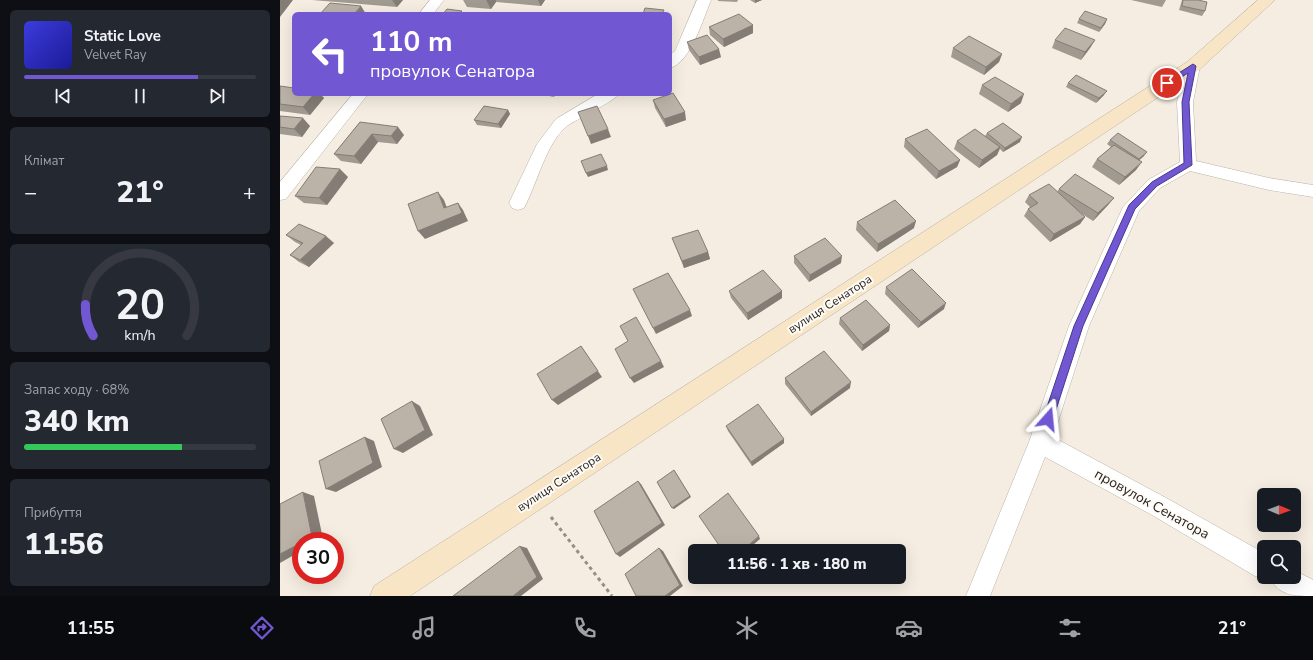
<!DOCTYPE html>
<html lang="uk">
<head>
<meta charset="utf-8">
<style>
  :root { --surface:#171b24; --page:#242831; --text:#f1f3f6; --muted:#9ea1a6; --line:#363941; --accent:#7157d1 }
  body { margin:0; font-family:"Nunito Sans",sans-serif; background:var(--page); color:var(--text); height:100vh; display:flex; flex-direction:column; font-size:15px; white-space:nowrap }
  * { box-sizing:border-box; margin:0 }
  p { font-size:13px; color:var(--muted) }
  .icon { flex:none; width:22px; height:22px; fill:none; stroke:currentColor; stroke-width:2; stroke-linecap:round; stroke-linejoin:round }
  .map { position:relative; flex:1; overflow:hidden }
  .panel { display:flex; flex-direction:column; gap:10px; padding:10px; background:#0d0f14; width:280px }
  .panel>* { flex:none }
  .top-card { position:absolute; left:12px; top:12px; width:380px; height:84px; border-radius:6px; box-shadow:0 4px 16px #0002; background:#7157d1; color:#fff; overflow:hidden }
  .needle { width:26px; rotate:91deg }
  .tools { position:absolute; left:977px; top:488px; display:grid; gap:8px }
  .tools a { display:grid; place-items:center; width:44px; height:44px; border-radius:6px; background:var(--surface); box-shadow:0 4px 16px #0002; font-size:20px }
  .speed { position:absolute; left:12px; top:532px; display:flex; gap:8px; font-size:20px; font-weight:700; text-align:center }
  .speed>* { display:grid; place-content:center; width:52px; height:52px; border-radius:50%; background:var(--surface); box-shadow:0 4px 16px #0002; line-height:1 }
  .speed .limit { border:6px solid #d22; background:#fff; color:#111 }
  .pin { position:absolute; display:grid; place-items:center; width:34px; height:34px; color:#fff; margin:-17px; border:2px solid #fff; border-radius:50%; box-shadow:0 1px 4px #0007 }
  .me { position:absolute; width:44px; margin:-22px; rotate:18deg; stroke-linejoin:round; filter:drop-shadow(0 0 3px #0008) }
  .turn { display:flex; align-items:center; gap:14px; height:84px; padding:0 12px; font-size:18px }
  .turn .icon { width:52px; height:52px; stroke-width:2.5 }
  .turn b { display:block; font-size:28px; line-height:34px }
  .big { font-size:30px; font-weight:800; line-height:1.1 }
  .panel .widget { flex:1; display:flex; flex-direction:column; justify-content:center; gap:6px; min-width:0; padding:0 14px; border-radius:6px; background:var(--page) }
  .panel .dial { align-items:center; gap:0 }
  .dial svg { height:104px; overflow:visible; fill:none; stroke:var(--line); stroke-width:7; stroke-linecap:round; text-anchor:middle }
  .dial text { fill:var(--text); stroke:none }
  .song { display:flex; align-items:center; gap:12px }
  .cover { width:48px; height:48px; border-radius:6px; background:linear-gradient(135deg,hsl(240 70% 55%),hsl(240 70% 35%)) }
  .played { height:4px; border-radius:2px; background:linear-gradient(90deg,var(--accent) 75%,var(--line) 75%) }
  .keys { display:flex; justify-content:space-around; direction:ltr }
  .heat { display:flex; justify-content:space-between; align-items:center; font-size:22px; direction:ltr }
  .charge { height:6px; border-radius:3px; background:linear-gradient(90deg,#34c759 68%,var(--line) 0) }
  .trip { position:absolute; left:408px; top:544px; width:218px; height:40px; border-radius:6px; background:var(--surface); box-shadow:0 4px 16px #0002; font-weight:800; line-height:40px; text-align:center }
  .dock { display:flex; height:64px; justify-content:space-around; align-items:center; background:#090b0e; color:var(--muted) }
  .dock .icon { width:28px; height:28px }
  .dock .current { color:var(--accent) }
  .dock b { font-size:18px; color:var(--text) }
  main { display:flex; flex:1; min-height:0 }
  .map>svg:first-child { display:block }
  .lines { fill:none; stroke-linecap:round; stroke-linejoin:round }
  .street-casing { stroke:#bab3a7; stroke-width:1 }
  .secondary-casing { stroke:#bab3a7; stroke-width:1 }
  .path { stroke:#948f87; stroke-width:3; stroke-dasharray:3.5 3.5; stroke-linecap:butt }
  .street { fill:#fff; fill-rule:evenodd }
  .secondary { fill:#f7e5c5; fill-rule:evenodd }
  .wall { fill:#a19a90 }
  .shaded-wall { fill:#837d76 }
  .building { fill:#bbb3a8; stroke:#837d76 }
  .route { fill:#7157d1; stroke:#493988 }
  .labels { text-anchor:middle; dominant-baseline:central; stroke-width:4; stroke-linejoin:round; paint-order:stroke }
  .street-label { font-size:12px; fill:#26231f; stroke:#fefbf6 }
  .near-street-label { font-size:14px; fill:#26231f; stroke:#fefbf6 }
</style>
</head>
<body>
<main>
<section class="panel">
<div class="widget">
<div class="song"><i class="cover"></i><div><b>Static Love</b><p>Velvet Ray</p></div></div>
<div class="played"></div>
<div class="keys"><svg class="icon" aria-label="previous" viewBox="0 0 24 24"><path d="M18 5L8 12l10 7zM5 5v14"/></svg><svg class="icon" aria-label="pause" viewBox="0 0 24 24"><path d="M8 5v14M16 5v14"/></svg><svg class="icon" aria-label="next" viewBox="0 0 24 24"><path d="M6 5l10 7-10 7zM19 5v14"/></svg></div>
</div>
<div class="widget"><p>Клімат</p>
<div class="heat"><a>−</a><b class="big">21°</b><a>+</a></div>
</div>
<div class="widget dial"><svg viewBox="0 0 100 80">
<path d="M14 69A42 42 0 1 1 86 69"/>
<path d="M14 69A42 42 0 0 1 8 45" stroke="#7157d1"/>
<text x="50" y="56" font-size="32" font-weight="700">20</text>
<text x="50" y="72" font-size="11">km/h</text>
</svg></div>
<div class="widget"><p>Запас ходу · 68%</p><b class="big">340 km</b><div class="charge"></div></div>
<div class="widget"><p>Прибуття</p><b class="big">11:56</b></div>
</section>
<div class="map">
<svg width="1033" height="596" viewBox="0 0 1033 596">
  <rect width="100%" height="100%" fill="#f5ede1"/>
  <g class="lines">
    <defs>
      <path id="street" d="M150,0H164L153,14H139Z
        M417,0H431C423,19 411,62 390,68V55L395,51Z
        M913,61L918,63L920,66L913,102L916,161L989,178L1033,185V197L989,190L910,171L880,188L859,211L809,326L773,437L888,499L984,553V577H989L984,579L975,576L872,515L765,457L710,596H686L749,442L789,326L843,207L868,180L900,162L897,102L906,66L908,63Z
        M73,94H88L6,199L0,200V182Z
        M318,94H339C336,100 297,119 287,126C266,143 257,184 244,208L238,210L232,208L229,203L257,144L276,119Z
        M1014,570L1033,580V596C1015,596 998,596 990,577H1014Z"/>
      <path id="secondary" d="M978,0H995L919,70L130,596H90L94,586L907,62Z"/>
    </defs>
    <use href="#street" class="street-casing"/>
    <use href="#secondary" class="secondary-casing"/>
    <path class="path" d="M271,517L332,596"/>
    <use href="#street" class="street"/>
    <use href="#secondary" class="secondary"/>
  </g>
  <path class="wall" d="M32,0H123L117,7Z
    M183,0H265L261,6L216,2L211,9L187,7Z
    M438,0H458L457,2L438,1Z
    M470,0H482L475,3Z
    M851,0H886L882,7Z
    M902,0H918L925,11L922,16L899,10Z
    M799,19H827L825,24L819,32L797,23Z
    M473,25V33L444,47L430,35L429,27Z
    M775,40H815L810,48L801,60L772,48Z
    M407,42L441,57L420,65L409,50Z
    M673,48L722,54L719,62L704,75L671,57Z
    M788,83L824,95L816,103L786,87Z
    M702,85L741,103L728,112L699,94Z
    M0,86L14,94H40L44,98L30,115L0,111Z
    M259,94H276L274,97Z
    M373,100L406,120L386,127L375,108Z
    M228,110L230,114L221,128L197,125L194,120Z
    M0,116L30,126L22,137L0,134Z
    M80,122L124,135L117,144L98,142L81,164L61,161L54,154Z
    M707,133L740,142L723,152L720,149L717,155L699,168L674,149L677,141L705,136Z
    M625,139L680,160L677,167L656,179L624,147Z
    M830,140L864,156L859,160L856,170L839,185L812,167L817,159L831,147L827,144Z
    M68,177L47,205L24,203L15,196Z
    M779,189L834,198L828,205L813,221L799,212L805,217L800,224L770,242L744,216L748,209L750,207L745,202L749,195L777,192Z
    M577,222L634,228L597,252L576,230Z
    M6,235L54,243L29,267L19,262L10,255L21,245L15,242Z
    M392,238L428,252L430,259L404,268L395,245Z
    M514,256L561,263L529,282L514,263Z
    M606,287L664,309L638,328L605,294Z
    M449,291H502V298L468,320L451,298Z
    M560,318L610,325L609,331L582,351L559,324Z
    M505,378L570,388L531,416L505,384Z
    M446,426L504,439V443L472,466L448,431Z"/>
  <path class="shaded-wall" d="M0,0H13L0,17Z
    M112,0H123L117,7Z
    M206,0H216V2L211,9Z
    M258,0H265L261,6Z
    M475,0H482L475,3Z
    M81,6L86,14H74Z
    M827,19L825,24L819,32L821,28Z
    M473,25V33L444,47L443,39Z
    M815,40L810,48L801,60L805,52Z
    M439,49L441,57L420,65L419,57Z
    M722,54L719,62L704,75L706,67Z
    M827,91L824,95L816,103L819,98Z
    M34,94H40L44,98L30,115L23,107Z
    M744,94L741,103L728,112L731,104Z
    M228,110L230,114L221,128L218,124Z
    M405,112L406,120L386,127L384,119Z
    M23,118L30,126L22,137L14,129Z
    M118,127L124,135L117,144L111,136Z
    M328,129L331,137L311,144L308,136Z
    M92,134L98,142L81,164L74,156Z
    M742,137L740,142L723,152L725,148Z
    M720,147L717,155L699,168L702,160Z
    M867,152L864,156L856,163L859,159Z
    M680,160L677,167L656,179L659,171Z
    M862,162L856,170L839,185L845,177Z
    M327,166L328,170L308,177L306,173Z
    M60,169L68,177L47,205L39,198Z
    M158,192L164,200L170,216L164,208Z
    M834,198L828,205L813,221L818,213Z
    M178,203L183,210L188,221L145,239L138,231Z
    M805,217L800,224L770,242L774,234Z
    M636,221L634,228L597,252L598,244Z
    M46,236L54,243L29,267L20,260Z
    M428,252L430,259L404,268L402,261Z
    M562,256L561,263L529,282L530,275Z
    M502,291V298L468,320L467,313Z
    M666,303L664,309L638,328L641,322Z
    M410,310L412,316L376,334L373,328Z
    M610,325L609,331L582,351L583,345Z
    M301,346L322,377L278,405L272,400Z
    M381,361L384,367L354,383L350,378Z
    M571,382L570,388L531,416V412Z
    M132,401L140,406L153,435L123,453L114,449Z
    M85,437L94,441L102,467L56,492L46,489Z
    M504,439V443L472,466L471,462Z
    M394,470L411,497L394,509L392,508Z
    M358,481L361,484L385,525L340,557L336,554Z
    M23,492L34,496L43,539L40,541H24Z
    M479,536L480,539L466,551H462Z
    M21,543V551L0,563V554Z
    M240,546L247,548L263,579L241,596H233Z
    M379,548L383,551L403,586L390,596H385Z"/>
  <path class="building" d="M903,0H918L927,2L925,11L902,6Z
    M50,3L81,6L74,14H40Z
    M365,8L384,10L382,14H363Z
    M167,9L182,11L179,14H163Z
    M805,11L827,19L821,28L799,19Z
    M459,14L473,25L443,39L429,27Z
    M785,28L815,40L805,52L775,40Z
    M427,35L439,49L419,57L407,42Z
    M689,36L722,54L706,67L673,48Z
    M796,75L827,91L819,98L788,83Z
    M715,77L744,94L731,104L702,85Z
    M0,86L14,88V94H34L23,107L0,104Z
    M393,93L405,112L384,119L373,100Z
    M204,106L228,110L218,124L194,120Z
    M317,106L328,129L308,136L298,112Z
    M0,116L23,118L14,129L0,127Z
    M80,122L118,127L111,136L92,134L74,156L54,154Z
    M723,123L742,137L725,148L707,133Z
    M647,129L680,160L659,171L625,139Z
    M695,129L720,147L702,160L677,141Z
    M838,133L867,152L859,159L830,140Z
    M834,145L862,162L845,177L817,159Z
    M321,154L327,166L306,173L301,161Z
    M36,167L60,169L39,198L15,196Z
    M795,174L834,198L818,213L779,189Z
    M769,184L805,217L774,234L748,209L758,203L749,195Z
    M158,192L164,208L178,203L182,213L138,231L128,204Z
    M615,200L636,221L598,244L577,222Z
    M19,224L46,236L20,260L10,255L23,243L6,235Z
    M418,230L428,252L402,261L392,238Z
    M545,238L562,256L530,275L514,256Z
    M632,269L666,303L641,322L606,287Z
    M483,270L502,291L467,313L449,291Z
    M388,273L410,310L373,328L353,289Z
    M586,300L610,325L583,345L560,318Z
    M356,317L381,361L350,378L335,349L348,341L340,326Z
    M301,346L318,371L272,400L257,374Z
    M544,351L571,382L531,412L505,378Z
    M132,401L145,430L114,449L101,419Z
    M478,404L504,439L471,462L446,426Z
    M85,437L93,463L46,489L39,461Z
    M394,470L410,496L392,508L377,482Z
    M358,481L382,523L336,554L314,511Z
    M23,492L32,537L24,541H21V543L0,554V504Z
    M448,493L479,536L462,551H443L419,516Z
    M240,546L257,577L233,596H173Z
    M379,548L400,585L385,596H356L345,574Z"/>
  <path class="route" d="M913,64L916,66L909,102L912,165L877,186L855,209L803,326L773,419L772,422L768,424L764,422L763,419L794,326L849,205L872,182L904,163L902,102L908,73L889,85L883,83Z"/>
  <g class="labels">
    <g class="street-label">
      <text transform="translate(550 304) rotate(-33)">вулиця Сенатора</text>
      <text transform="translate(279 482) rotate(-33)">вулиця Сенатора</text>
    </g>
    <g class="near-street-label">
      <text transform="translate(872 504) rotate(29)">провулок Сенатора</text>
    </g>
  </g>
</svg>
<div class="tools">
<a><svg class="needle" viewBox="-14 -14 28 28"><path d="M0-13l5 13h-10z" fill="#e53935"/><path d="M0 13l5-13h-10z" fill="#9ea1a6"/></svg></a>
<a><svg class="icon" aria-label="search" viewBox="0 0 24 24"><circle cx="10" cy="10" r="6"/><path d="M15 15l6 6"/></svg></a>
</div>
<div class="speed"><div class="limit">30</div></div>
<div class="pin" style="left:887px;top:83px;background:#d93025"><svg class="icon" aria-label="arrive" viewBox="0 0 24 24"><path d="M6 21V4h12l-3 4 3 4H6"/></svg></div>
<svg class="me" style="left:768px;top:419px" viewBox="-20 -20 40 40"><path d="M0-17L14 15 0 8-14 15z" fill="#7157d1" stroke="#fff" stroke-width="4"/></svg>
<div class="trip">11:56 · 1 хв · 180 m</div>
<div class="top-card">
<div class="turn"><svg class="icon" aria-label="left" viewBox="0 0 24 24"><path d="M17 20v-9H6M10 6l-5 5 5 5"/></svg><div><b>110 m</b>провулок Сенатора</div></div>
</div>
</div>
</main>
<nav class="dock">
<b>11:55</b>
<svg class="icon current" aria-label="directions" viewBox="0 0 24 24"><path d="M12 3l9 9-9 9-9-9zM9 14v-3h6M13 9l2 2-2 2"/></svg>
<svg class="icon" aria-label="music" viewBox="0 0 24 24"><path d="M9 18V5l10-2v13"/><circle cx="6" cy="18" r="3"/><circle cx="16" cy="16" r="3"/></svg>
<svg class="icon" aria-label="phone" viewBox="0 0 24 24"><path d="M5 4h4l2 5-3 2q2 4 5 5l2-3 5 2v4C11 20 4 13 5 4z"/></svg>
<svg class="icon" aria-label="climate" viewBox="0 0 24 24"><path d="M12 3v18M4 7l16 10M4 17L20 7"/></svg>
<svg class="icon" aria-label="car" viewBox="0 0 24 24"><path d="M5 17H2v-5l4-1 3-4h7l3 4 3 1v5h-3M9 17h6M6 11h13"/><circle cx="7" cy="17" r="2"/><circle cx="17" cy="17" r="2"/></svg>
<svg class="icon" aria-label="filters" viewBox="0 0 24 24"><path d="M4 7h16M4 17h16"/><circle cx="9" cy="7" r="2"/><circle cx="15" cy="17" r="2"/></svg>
<b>21°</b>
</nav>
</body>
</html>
